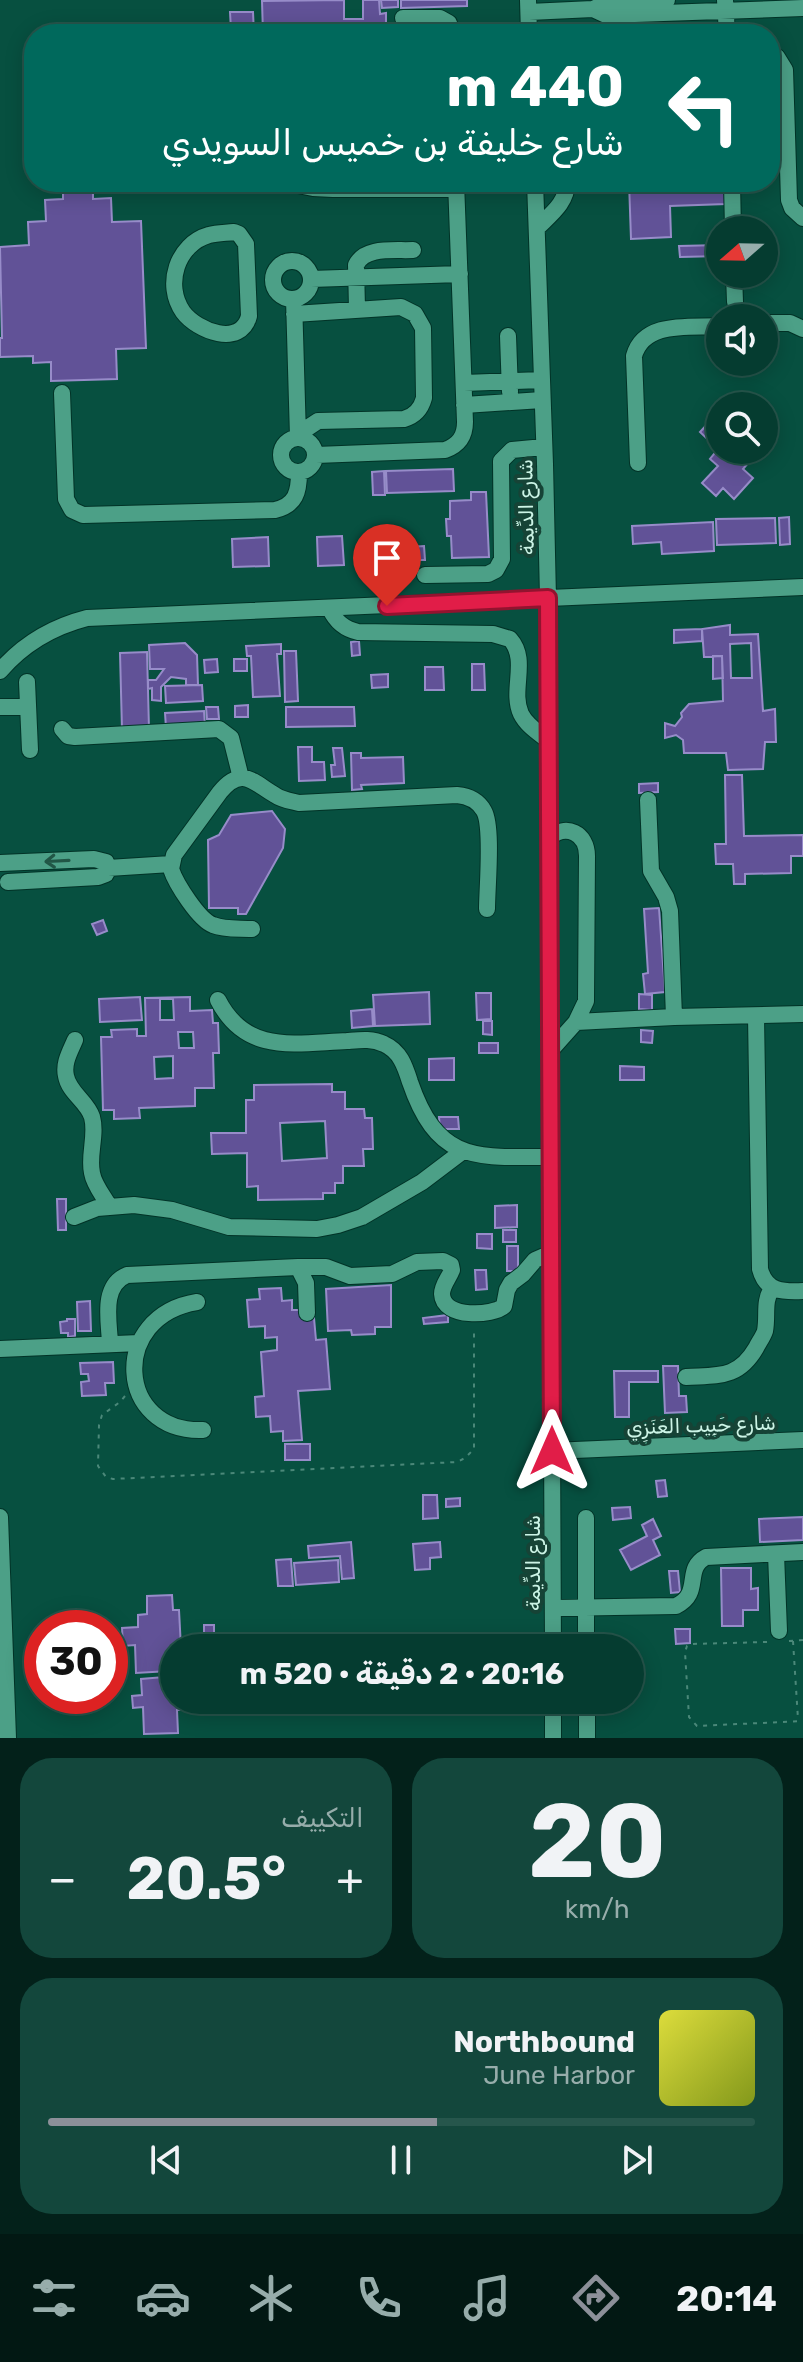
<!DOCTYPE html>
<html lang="ar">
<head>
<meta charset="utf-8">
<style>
  :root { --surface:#053c30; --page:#13473c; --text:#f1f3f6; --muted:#97adab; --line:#26564c; --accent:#8c9099 }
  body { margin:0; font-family:Rubik,"Noto Sans Arabic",sans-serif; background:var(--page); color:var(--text); direction:rtl; height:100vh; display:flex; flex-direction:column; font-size:30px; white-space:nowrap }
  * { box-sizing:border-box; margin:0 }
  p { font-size:26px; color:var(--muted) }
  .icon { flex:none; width:44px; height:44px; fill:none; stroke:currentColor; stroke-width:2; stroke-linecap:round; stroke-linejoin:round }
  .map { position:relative; height:1738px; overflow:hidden; direction:ltr }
  .sheet { display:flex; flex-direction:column; gap:20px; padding:20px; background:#03211a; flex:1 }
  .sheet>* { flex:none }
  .hud { position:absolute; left:24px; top:24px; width:756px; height:168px; border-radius:32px; box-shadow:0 4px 20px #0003,0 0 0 2px var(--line); direction:rtl; background:#00695c; color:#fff; overflow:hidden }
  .needle { width:52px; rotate:250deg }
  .buttons { position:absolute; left:706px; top:216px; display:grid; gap:16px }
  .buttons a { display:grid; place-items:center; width:72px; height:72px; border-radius:50%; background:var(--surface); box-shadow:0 4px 20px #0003,0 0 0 2px var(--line); font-size:40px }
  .speed { position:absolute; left:24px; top:1610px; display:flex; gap:16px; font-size:40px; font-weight:700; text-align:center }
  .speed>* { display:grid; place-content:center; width:104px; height:104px; border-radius:50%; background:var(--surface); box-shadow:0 4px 20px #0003,0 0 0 2px var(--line); line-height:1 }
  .speed .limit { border:12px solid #d22; background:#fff; color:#111 }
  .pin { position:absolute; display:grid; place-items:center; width:68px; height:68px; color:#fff; margin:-82px -34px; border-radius:50% 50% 50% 0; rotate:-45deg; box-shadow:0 0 8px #0007 }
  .pin .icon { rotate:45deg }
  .me { position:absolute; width:88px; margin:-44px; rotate:0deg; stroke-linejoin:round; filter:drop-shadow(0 0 6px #0008) }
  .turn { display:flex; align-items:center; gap:28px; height:168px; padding:0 24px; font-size:36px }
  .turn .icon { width:104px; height:104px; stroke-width:2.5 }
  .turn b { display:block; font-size:56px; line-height:68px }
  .big { font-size:60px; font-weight:700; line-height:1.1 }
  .sheet .tile { flex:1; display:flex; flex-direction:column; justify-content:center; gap:12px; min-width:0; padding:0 28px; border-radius:32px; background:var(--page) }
  .sheet .dial { align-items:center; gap:0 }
  .dial b { font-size:104px; line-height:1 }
  .song { display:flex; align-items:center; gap:24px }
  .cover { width:96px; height:96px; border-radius:12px; background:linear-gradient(135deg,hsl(60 70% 55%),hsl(70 70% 35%)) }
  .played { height:8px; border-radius:4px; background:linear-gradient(90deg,var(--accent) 55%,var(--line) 55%) }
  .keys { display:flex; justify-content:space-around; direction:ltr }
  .heat { display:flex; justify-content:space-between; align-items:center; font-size:44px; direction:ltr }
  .sheet .tiles { flex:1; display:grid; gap:20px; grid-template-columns:1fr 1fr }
  .tile:last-child { grid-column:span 2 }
  .trip { position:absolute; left:160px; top:1634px; width:484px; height:80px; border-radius:40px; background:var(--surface); box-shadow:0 4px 20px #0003,0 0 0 2px var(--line); font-weight:700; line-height:80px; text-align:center; direction:rtl }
  .tab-bar { display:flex; height:128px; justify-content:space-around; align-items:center; background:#021813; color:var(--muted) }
  .tab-bar .icon { width:56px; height:56px }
  .tab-bar .selected { color:var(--accent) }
  .tab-bar b { font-size:36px; color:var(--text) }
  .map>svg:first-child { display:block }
  .building { fill:#615297; stroke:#978cc9; stroke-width:2; fill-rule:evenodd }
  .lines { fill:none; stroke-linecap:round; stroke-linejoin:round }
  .minor-casing { stroke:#023327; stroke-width:18 }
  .path { stroke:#4b8879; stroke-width:2; stroke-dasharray:4 6; stroke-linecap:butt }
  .minor { stroke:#4ca087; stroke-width:16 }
  .oneway { stroke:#215646 }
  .route-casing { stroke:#92132f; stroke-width:20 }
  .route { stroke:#e11d48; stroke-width:14 }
  .labels { text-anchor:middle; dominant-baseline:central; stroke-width:8; stroke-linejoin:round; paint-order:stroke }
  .street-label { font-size:20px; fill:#ccf4e6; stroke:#164336 }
</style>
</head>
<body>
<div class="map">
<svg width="803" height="1738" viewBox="0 0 803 1738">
  <rect width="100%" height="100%" fill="#075040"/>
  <path class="building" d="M344,0V19H363V0H379L380,14L386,13V34H359V26L343,27L344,34H263L262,1Z
    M381,0H398V7L382,8Z
    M401,0H467V6L401,8Z
    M230,12H253L254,34H225V30H231Z
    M629,182H726V204L670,206L671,237L631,239Z
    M93,183V199L111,198L112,222L141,221L146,348L116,349L117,379L51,381V362L33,363V356L0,357V338H2L0,247L29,245L28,222L46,221L45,200L63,199V185Z
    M720,245V256L680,257L679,246Z
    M713,418L720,425V450H748L754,456L743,469L753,478L734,499L723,488L716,496L702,483L718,466L710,459L718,449L700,432Z
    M453,469L454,491L387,493L386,471Z
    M384,471L385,495H373L372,472Z
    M471,492H486L489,557L452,558L451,536H447L446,519H450V501L471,500Z
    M789,517L790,544L780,545L779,518Z
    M775,518L776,543L717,545L716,519Z
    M713,522L714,551L662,554L661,542L633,544L632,526Z
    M342,536L344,565L318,566L317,537Z
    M268,537L269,566L233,567L232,539Z
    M424,546L425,560H409V547Z
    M730,625V635L758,634L763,711L775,709L776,742H765L763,769L728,770L726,753H684L683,740L676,735L665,738V723L675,726L682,717L681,713L689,704L723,701L722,656L704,657L702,629ZM751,643L752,678H731L730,644Z
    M702,629V641L674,643V630Z
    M359,641L360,655L352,656L351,642Z
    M185,643L197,655L198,685H186V679L171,677L161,687V701L152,700V688L148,689V680H156L164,669H150L149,645Z
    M281,644V654H277L280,696L253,697L251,656H247L246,646Z
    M284,651H296L298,701L285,702Z
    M147,652L149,729L122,730L120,653Z
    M713,656H722L723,678L713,679Z
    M217,659L218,672L205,673L204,660Z
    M234,659H247V671H234Z
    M472,664H484L485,690H472Z
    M425,667H443L444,690H425Z
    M388,674V687L372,688L371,675Z
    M202,685L203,701L166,703L165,686Z
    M248,705V717H235V706Z
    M206,707H218L219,719H207Z
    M286,707H354L355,726L286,727Z
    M204,711L205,726L166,728L165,713Z
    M298,747H312V762H324L325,780L299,781Z
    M333,748H342L345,776L332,777L331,765H335Z
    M351,753H361V758L403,757L404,783L361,785L362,789L352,790Z
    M725,775H742L744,836L803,835V856H791V873L745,874V884H734L733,864H716L715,844H726Z
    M658,783V792L639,793V784Z
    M272,811L285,829L283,848L246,914H238V908H209L208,840L219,835L231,815Z
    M659,908L665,992L645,994L643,974L648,973L644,909Z
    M103,920L107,931L97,935L92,924Z
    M429,992L430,1024L375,1026L373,995Z
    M476,993H491V1019L477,1020Z
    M639,994L652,995V1010L639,1009Z
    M140,997L142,1020L100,1022L99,999Z
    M190,997V1011L212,1010L213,1023H218L219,1053H213L214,1088H195V1106L139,1108L140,1118L114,1119V1110H103L101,1037H112L111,1030L137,1029V1036H146L145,998ZM160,999H173L174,1020H160ZM178,1032H193L194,1048H179ZM173,1056V1078L155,1079L154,1057Z
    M372,1009L373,1026L352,1028L351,1011Z
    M483,1021H492V1035L483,1034Z
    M641,1030L653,1031L652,1043L641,1042Z
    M479,1043H498V1053H479Z
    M454,1058V1080H429V1059Z
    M620,1066L644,1067V1080H620Z
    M332,1084V1092H345V1109H364L365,1118H372L373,1149H363L364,1166H343V1183H335V1193H323V1199L258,1200V1186L247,1187V1153L212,1154L211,1133H246V1100H254V1085ZM325,1121L327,1158L282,1161L280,1123Z
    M439,1117H458L459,1129H440Z
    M57,1199H66V1230H58Z
    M517,1205V1227L495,1228V1206Z
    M503,1230H516V1242H503Z
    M477,1234H492V1249L477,1248Z
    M507,1246H518V1271H507Z
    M475,1270H486L487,1289L476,1290Z
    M391,1285V1327H375V1334L352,1335L351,1330L328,1331L326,1289Z
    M281,1288L282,1301L292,1300V1310H303L304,1319L314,1318L316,1340L326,1339L330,1389L298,1391L302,1440L283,1441V1431L271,1432L270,1416L256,1417L255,1397L264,1396L261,1352L277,1350V1337L265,1338V1326L249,1327L247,1300L260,1299L259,1289Z
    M90,1301L91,1331H78L77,1302Z
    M448,1315V1322L424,1324L423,1318Z
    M67,1319H75V1336L68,1337V1333H61L60,1322L67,1321Z
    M113,1362L114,1383H105L106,1395L82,1396L81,1382L89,1381L88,1374H81L80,1363Z
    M663,1366H678L679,1396H686L687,1412L665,1413Z
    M614,1371H658V1382H629V1417H615Z
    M285,1444H310V1460H285Z
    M665,1480L667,1496L658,1497L656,1481Z
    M423,1495H437L438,1518L423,1519Z
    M460,1498V1506L446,1507V1499Z
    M630,1507L631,1518L613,1520L612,1508Z
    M803,1517V1540L760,1542L759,1519Z
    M653,1519L661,1536L653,1540L660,1555L631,1570L620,1550L647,1536L642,1525Z
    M351,1542L354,1578L342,1579L340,1556L309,1558L308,1546Z
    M440,1542L441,1557L430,1558V1569L415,1570L413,1544Z
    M291,1559L293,1586H278L276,1560Z
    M338,1560L339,1582L296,1585L294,1563Z
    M721,1568H751V1589L758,1588V1610H743V1626H722Z
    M669,1571H678L680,1592L671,1593Z
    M172,1595L173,1610H179L181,1648H174V1655H168L169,1671L136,1673L135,1645L123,1646L122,1628L138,1627V1615L147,1614V1596Z
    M204,1625H214V1642H204Z
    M675,1629H690V1643L676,1644Z
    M164,1677L165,1684H174V1700H189L190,1709L177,1710L178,1733L144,1734L143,1707L133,1708L132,1696L142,1695L141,1679Z
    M242,1700H268V1714H242Z
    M273,1700H293V1711L273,1712Z"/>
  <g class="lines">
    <defs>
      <path id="minor" d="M528,0L529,34
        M667,0L606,3L593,9L606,15L803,8
        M725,0L727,34
        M529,12L593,9
        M403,18H440L449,23L451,34
        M770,52L777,57L785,70L789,200L792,208L803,218
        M283,182L313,188L333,189H456
        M535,182L545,464L548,598L553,1648
        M732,182L733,230
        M537,228C551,214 567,203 567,182
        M234,232L239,234L246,244L249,316C241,348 197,331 183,312C164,285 177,244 209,235C217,233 226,233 234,232Z
        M273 280a19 19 0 1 1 38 0a19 19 0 1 1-38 0Z
        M734,274L735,302
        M311,279L460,274
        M294,299L298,437
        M357,309L356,265C365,246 395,251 413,250
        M294,314L401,307L415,314L423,328L424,398C421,409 415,416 404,419L318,421L306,429L303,438
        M764,323H790L803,329
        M508,336L510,392
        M464,383L542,380
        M62,393L66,499L72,510L83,515L275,510C296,505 299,492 299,472
        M464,405L542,400
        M281 455a17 17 0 1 1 34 0a17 17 0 1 1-34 0Z
        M316,455L445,450C459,445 465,436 465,422L456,182
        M638,463L634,356C644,320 690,328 720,326
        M425,575L488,574L496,570L502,559L501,461L512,450L544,447
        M330,609C336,622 344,629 358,632L493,634L510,639C529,660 510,690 521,714C527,726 539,733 549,741
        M0,671C24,643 52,627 87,618L803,587
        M27,682L30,750
        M0,707H28
        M62,729L68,736L75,737L219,729L231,738L241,778
        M648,800L651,871L666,897L670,911L674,1017
        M549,838C566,823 587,833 587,856L586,1001L576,1022L551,1050
        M0,863L94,859L106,862L108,868L106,874L98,877L8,882
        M108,868L171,864
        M252,929C240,928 225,930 213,925C199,920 176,884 171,869L174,855L220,792C242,765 254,783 275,795C282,800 291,801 299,803L457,795C468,796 478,800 484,811C493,827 487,887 487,909
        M218,1000C246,1055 295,1043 347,1041C359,1040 372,1038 384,1044C400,1051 405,1066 410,1082C438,1164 477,1157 551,1157
        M756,1016L760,1269C766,1292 783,1292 803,1291
        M576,1022L674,1017L803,1014
        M75,1040C70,1052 63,1063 66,1076C69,1093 87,1101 92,1117C97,1135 88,1155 92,1173C94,1185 103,1195 109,1206
        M74,1217L97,1208L134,1205L172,1210L229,1227L317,1229L338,1225L362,1217L422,1182L463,1151
        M298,1267L306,1283L307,1313
        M197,1302C109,1316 116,1433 203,1430
        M110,1343C109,1320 101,1286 127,1275L298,1267H326L350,1276L392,1274L417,1262L443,1261L451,1265L452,1270C449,1278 442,1285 442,1294C443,1319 493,1316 504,1306L507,1290L511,1283L523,1274L535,1260L551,1253
        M0,1349L139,1343
        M686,1377C718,1375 738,1379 756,1348C759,1342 763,1337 765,1331C768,1315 763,1302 772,1288
        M552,1451L803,1440
        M0,1517L8,1738
        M586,1518V1648
        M776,1554L779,1631
        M554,1608L676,1606C703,1593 683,1569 706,1557L803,1552
        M553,1700V1738
        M587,1700V1738"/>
    </defs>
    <use href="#minor" class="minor-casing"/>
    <path class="path" d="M125,1396L120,1402L102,1415L99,1425L98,1466L106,1477L113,1479L457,1462L465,1458L474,1449V1329
      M789,1641L803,1640
      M793,1641L798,1719
      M767,1642L692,1644L687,1646L685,1652L689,1717L697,1726L803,1721"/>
    <use href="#minor" class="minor"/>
  </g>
  <defs><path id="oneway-shaft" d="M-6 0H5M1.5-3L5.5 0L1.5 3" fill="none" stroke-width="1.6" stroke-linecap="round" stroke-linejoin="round" transform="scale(2)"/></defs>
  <use class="oneway" href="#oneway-shaft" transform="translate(57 861) rotate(177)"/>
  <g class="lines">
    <defs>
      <path id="route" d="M387,606L548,598L552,1451"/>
    </defs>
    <use href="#route" class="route-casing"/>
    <use href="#route" class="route"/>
  </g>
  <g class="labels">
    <g class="street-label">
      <text transform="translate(526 507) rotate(-91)">شارع الدِّيمة</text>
      <text transform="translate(701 1425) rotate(-2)">شارع حَبِيب العَنَزِي</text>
      <text transform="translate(533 1563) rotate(-90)">شارع الدِّيمة</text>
    </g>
  </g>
</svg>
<div class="buttons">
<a><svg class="needle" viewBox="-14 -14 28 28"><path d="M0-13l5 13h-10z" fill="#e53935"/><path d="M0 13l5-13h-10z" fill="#97adab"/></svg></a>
<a><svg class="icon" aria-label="sound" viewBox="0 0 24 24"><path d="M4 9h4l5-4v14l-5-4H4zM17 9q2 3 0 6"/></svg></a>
<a><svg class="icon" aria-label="search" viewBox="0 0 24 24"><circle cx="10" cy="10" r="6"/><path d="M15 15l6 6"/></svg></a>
</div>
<div class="speed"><div class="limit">30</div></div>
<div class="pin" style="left:387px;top:606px;background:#d93025"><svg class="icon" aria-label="arrive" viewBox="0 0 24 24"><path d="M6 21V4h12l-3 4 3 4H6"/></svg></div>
<svg class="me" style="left:552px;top:1451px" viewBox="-20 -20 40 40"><path d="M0-17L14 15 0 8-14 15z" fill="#e11d48" stroke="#fff" stroke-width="4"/></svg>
<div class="trip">20:16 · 2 دقيقة · 520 m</div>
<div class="hud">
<div class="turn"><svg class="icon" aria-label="left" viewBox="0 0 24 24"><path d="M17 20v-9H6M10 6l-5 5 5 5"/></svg><div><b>440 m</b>شارع خليفة بن خميس السويدي</div></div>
</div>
</div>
<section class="sheet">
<div class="tiles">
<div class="tile dial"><b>20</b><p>km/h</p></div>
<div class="tile"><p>التكييف</p>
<div class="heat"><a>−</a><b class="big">20.5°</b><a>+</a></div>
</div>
<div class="tile">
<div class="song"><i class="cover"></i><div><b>Northbound</b><p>June Harbor</p></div></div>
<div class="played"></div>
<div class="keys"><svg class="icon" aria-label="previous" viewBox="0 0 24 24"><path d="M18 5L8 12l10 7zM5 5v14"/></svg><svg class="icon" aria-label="pause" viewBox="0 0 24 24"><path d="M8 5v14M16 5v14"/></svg><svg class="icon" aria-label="next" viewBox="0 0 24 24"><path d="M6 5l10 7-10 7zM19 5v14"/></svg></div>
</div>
</div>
</section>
<nav class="tab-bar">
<b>20:14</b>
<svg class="icon selected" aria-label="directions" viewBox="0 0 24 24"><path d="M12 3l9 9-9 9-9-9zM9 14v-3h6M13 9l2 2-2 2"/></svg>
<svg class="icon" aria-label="music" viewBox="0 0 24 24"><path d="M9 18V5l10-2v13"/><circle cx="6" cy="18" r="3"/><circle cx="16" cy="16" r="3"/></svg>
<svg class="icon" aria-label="phone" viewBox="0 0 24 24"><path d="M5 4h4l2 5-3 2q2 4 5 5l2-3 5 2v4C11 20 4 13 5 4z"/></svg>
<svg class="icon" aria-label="climate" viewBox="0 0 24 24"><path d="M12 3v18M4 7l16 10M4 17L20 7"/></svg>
<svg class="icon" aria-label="car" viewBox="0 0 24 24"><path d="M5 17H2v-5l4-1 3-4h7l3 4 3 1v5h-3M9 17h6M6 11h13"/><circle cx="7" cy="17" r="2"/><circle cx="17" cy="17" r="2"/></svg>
<svg class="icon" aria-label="filters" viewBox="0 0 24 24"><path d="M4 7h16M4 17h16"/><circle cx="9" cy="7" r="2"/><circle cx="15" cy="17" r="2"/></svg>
</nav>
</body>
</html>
